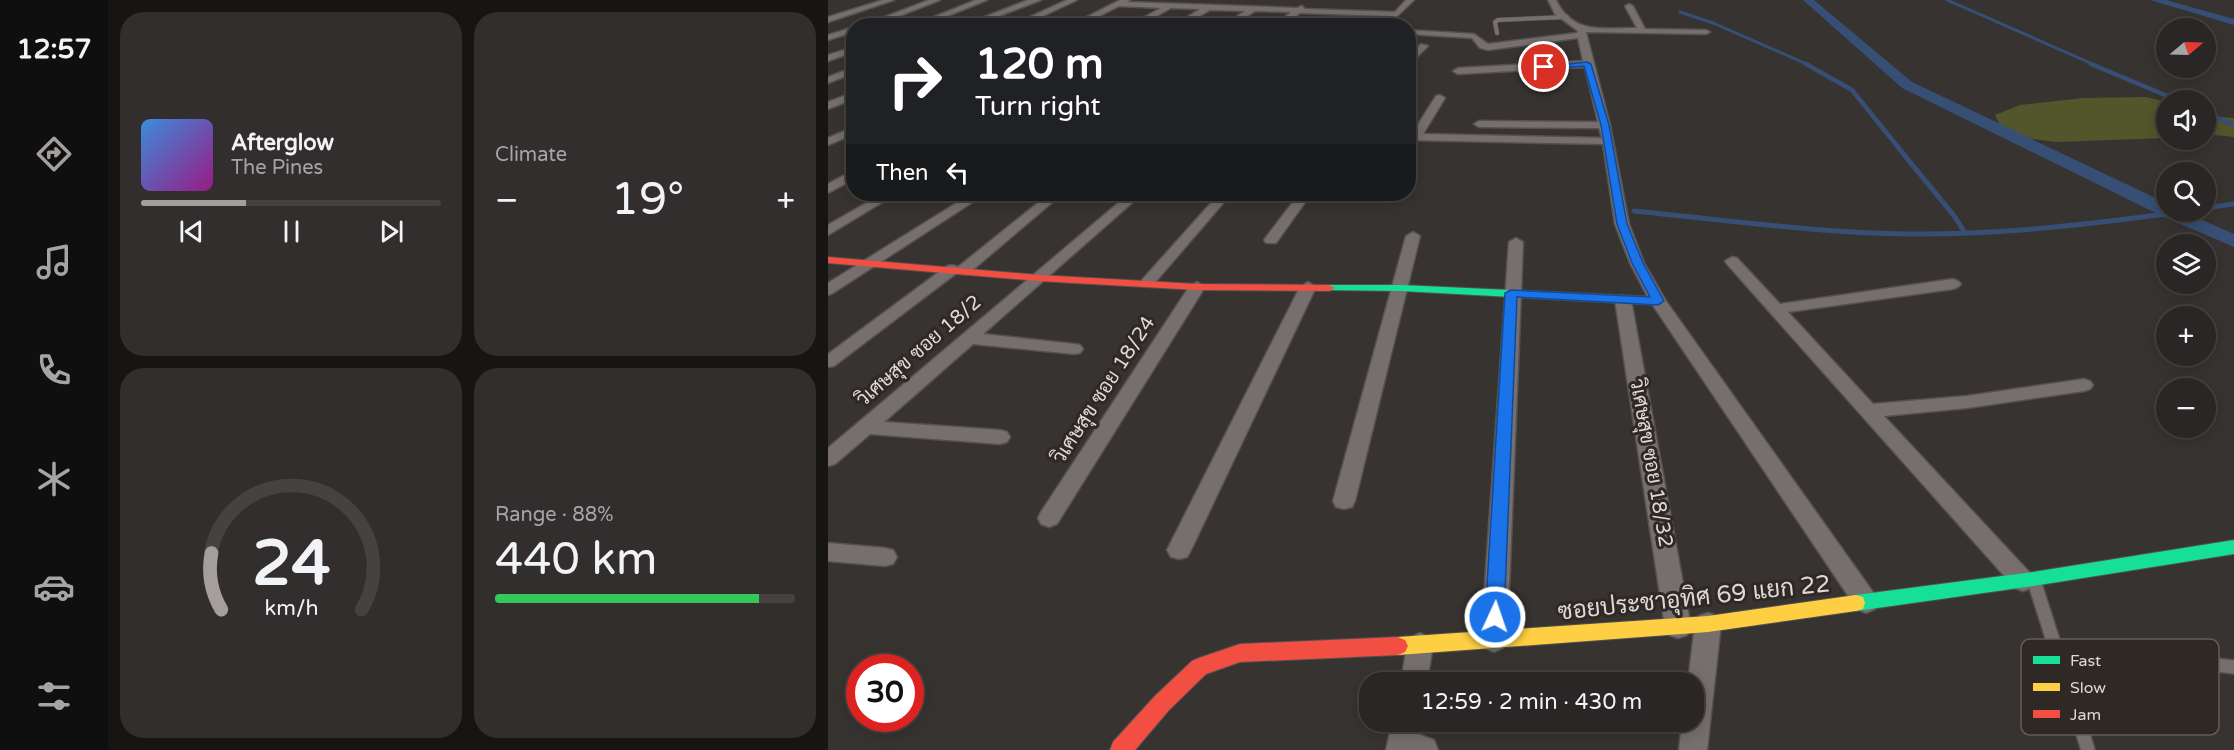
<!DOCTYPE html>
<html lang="en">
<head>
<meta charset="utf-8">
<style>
  :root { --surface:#292625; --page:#312e2d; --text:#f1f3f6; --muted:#a5a5a7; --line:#454342; --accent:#a49f9c }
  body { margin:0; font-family:"Varela Round",Sarabun,sans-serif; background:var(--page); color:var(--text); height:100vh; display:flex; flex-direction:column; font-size:22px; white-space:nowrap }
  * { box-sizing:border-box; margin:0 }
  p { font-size:20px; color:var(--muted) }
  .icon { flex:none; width:33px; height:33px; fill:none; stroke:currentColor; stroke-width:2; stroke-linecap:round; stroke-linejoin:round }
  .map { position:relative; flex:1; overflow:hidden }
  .drawer { display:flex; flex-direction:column; gap:12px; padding:12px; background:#171514; width:720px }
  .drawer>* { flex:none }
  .hud { position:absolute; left:18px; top:18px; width:570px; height:183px; border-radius:24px; box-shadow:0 3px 15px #0003,0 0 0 2px var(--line); background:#202124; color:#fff; overflow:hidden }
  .needle { width:39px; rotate:71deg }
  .tools { position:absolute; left:1328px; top:18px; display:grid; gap:12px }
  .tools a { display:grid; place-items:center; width:60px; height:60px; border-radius:50%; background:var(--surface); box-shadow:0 3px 15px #0003,0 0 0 2px var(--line); font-size:30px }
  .speed { position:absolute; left:18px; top:654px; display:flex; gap:12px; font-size:30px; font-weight:700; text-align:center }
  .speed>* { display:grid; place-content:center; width:78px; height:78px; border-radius:50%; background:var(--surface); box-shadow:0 3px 15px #0003,0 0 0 2px var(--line); line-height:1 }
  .speed .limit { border:9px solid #d22; background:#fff; color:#111 }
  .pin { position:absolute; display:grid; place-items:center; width:51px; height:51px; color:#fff; margin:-26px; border:3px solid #fff; border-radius:50%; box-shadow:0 2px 6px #0007 }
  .me { position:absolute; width:66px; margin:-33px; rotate:3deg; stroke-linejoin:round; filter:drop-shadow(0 0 4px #0008) }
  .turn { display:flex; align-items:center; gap:21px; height:126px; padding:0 30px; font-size:27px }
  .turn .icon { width:78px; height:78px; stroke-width:2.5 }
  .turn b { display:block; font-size:42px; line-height:51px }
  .then { display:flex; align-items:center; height:57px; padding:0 30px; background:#0003; gap:12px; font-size:22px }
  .big { font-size:45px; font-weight:600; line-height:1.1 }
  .drawer .tile { flex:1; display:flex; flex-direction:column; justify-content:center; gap:9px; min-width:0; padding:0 21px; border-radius:24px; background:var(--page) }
  .drawer .dial { align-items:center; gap:0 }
  .dial svg { height:156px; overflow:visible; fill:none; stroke:var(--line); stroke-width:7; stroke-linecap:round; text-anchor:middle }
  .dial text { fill:var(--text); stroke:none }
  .song { display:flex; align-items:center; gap:18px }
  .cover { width:72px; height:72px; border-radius:9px; background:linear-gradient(135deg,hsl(210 70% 55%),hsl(310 70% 35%)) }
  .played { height:6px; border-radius:3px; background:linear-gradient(90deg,var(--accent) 35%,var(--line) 35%) }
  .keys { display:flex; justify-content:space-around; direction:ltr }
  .heat { display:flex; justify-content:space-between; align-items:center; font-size:33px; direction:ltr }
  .charge { height:9px; border-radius:4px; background:linear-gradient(90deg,#34c759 88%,var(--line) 0) }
  .drawer .tiles { flex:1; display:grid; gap:12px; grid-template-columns:repeat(2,1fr) }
  .trip { position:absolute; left:531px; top:672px; width:345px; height:60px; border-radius:24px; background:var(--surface); box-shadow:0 3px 15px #0003,0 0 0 2px var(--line); font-weight:600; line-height:60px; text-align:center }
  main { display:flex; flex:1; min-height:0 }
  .menu { display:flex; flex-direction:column; width:108px; justify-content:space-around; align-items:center; background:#100f0f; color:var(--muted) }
  .menu .icon { width:42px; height:42px }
  .menu .active { color:var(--accent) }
  .menu b { font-size:27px; color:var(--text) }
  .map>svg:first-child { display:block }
  .green { fill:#53562b }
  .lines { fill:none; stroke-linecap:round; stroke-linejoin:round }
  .stream-far2 { stroke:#374f75; stroke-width:3 }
  .stream-far1 { stroke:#374f75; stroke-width:4.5 }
  .stream { stroke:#374f75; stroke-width:5 }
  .canal { fill:#374f75; fill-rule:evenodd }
  .lane-far1-casing { stroke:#545150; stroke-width:5 }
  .lane-casing { stroke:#545150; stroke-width:16 }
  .street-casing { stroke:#545150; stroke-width:3 }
  .fast-casing { stroke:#545150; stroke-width:2 }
  .slow-casing { stroke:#545150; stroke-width:2 }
  .jam-casing { stroke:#545150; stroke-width:2 }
  .lane-far1 { stroke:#776e6e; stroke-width:4 }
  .lane { stroke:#776e6e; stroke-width:13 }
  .street { fill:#776e6e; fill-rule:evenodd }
  .fast { fill:#16e098; fill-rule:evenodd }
  .slow { fill:#ffcf43; fill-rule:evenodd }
  .jam { fill:#f24e42; fill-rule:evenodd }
  .route { fill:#1a73e8; stroke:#114b97; stroke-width:1.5 }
  .labels { text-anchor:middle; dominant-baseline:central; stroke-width:6; stroke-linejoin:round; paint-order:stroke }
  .street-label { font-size:20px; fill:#ded9d6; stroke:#302824 }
  .near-street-label { font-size:24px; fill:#ded9d6; stroke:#302824 }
  .key { fill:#302824; stroke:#645d59; stroke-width:1.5 }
  .key-label { font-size:16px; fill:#ded9d6 }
</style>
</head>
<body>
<main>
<nav class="menu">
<b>12:57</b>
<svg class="icon active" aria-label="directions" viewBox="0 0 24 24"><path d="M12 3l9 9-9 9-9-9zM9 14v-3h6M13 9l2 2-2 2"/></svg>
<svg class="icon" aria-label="music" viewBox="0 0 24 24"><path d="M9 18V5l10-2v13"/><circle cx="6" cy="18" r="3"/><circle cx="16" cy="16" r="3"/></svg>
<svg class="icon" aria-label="phone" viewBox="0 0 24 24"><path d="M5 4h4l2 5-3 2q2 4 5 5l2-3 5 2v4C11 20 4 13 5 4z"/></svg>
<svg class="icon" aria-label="climate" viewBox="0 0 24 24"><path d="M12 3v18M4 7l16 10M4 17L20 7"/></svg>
<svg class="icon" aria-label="car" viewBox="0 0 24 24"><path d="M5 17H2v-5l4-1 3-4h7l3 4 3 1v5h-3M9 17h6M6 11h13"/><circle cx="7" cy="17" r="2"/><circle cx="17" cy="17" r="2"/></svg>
<svg class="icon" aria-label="filters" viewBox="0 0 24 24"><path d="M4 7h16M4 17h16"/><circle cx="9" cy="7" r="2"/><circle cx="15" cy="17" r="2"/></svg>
</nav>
<section class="drawer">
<div class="tiles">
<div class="tile">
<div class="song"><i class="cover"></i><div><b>Afterglow</b><p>The Pines</p></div></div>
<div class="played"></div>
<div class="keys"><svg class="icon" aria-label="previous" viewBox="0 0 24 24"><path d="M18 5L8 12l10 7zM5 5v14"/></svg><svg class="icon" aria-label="pause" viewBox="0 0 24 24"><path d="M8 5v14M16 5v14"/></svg><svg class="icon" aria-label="next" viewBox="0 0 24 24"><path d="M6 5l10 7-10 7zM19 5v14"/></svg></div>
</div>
<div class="tile"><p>Climate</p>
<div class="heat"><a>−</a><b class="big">19°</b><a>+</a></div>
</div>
<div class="tile dial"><svg viewBox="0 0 100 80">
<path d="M14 69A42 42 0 1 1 86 69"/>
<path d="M14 69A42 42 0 0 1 9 40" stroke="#a49f9c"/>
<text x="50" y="56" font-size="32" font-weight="700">24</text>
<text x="50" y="72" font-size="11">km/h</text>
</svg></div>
<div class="tile"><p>Range · 88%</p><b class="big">440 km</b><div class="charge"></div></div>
</div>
</section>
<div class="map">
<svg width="1406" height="750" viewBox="0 0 1406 750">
  <rect width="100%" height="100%" fill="#373331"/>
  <path class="green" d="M1318,97L1338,102V138L1228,142L1198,138L1172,125L1167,115L1192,105L1255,98Z
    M1377,116L1406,118V137L1377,134Z"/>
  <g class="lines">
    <path class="stream-far2" d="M1119,0L1267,65
      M852,12L885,23L981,65"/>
    <path class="stream-far1" d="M978,64L1024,90L1070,147
      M1263,64L1349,100
      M1377,113L1406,125"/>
    <path class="stream" d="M1069,146L1127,217L1137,233
      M1377,208L1406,204
      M806,211C898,220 990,233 1082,234C1173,235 1263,224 1353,212"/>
    <path class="canal" d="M975,0H986L1084,82L1338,203V212H1356L1406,234V247L1334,216L1074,88Z
      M1322,0H1338L1406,19V25Z"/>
    <defs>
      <path id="lane-far1" d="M669,33L667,22L670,20L739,17"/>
      <path id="lane" d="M1207,584L1260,750
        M1226,646L1406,667"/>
      <path id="street" d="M55,0H66L0,22V17Z
        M101,0H112L46,26H33Z
        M148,0H159L95,26H83Z
        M200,0H213L145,26H133Z
        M239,0H249L194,26H182Z
        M292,0H302L299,2L469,8L474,6L477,9L567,12L578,0H586L561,24L557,22L562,16L472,13L456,26H446L463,12L427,11L404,26H394L417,11L382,10L355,26H345L372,9L343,8L311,26H300L333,8L291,6L252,26H241Z
        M720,0H728C745,35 775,28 809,28L797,6L801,4L805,6L817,29L878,30L882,32L878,34L758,32L782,125L801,224L816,263L838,301L1047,595L1050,602L1047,609L1038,613L1029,609L822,301L802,263L787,224L775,144L580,140V134H584L608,96L612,95L617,98L595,134L774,138L771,128L651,127L646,124L651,121L770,122L757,67L630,74L625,71L630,68L755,61L750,38L660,50L652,48L644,38L580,34V30L646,34L660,44L749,33L750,31L727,14Z
        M26,27V32L0,40V35Z
        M593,44L600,46L580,66V57Z
        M26,47V52L0,61V55Z
        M26,67V73L0,83V77Z
        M26,92V99L0,109V102Z
        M26,127V134L0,145V138Z
        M26,170V179L0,193V184Z
        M54,194H68L0,235V225Z
        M143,194H157L5,293L0,295V283Z
        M221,194H234L141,273L136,274L130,272L6,366L0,367V354L119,266L124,265L130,267Z
        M301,194H314L155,334L246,344L252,345L255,349L252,353L246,354L145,344L56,422L172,430L179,432L182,437L179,442L172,444L42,434L7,464L0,466V448Z
        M391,194H403L324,286H314L311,283L314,280Z
        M471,194H483L448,243H438L436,240Z
        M585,232L592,236L527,501L524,507L516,509L508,507L505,501L578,236Z
        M688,238L695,242L679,640L675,648L666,652L657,648L653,640L681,242Z
        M904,257L909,258L952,304L1125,279L1130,281L1133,284L1130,287L1125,289L960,312L1045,404L1139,396L1256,379L1262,381L1265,385L1262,389L1256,391L1139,408L1056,416L1203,574L1207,581L1203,588L1195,591L1187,588L899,264L897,261Z
        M369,282L377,287L229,524L221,527L213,524L210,518L213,512L361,287Z
        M480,282L488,287L363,550L359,557L351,559L343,557L339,550L472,287Z
        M795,295L803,300L863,627L859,635L850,638L841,635L837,627L787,300Z
        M0,543L57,548L65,550L69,557L65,564L57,566L0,561Z
        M880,613L889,616L893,624L879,750H851L854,722H866V682H860L867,624L871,616Z
        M592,633L601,637L605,645L599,682H573L579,645L583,637Z
        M564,722H592L590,734L606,740L610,750H558Z"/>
      <path id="fast" d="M501,285H573L830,297L836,301L830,305L573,291L497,290L495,288Z
        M1406,540V554L1205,586L1028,611L1021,609L1019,603L1021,597L1028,595L1205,572Z"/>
      <path id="slow" d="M1028,595L1035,597L1037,603L1035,609L1028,611L880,632L570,655L563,652L560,646L563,640L570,637L880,616Z"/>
      <path id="jam" d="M0,257L211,275L369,284L501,285L507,288L501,291L369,290L211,281L0,263Z
        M570,637L577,640L580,646L577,652L570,655L412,662L378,674L341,710L307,750H282L285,742L327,696L364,661L371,658L412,644Z"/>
    </defs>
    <use href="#lane-far1" class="lane-far1-casing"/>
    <use href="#lane" class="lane-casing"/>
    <use href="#street" class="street-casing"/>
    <use href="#fast" class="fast-casing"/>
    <use href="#slow" class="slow-casing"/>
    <use href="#jam" class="jam-casing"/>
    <use href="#lane-far1" class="lane-far1"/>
    <use href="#lane" class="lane"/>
    <use href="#street" class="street"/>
    <use href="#fast" class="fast"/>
    <use href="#slow" class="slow"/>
    <use href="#jam" class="jam"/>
  </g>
  <path class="route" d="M759,62L763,64L781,125L799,224L815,263L836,301L830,305L689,297L676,617L673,623L667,626L660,623L657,617L677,293L683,290L822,297L804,263L789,224L773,125L756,66L716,69L713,67Z"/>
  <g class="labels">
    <g class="street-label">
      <text transform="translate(91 351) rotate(-41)">วิเศษสุข ซอย 18/2</text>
      <text transform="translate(276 390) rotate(-57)">วิเศษสุข ซอย 18/24</text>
      <text transform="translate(823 463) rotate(80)">วิเศษสุข ซอย 18/32</text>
    </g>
    <g class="near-street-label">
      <text transform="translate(866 598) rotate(-6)">ซอยประชาอุทิศ 69 แยก 22</text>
    </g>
  </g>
  <rect x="1193" y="639" width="198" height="96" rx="9" class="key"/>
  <rect x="1205" y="656" width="27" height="8" fill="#16e098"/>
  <rect x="1205" y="683" width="27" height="8" fill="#ffcf43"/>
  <rect x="1205" y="710" width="27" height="8" fill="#f24e42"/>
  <g class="key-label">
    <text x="1242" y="666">Fast</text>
    <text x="1242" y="693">Slow</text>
    <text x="1242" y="720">Jam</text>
  </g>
</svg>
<div class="tools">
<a><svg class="needle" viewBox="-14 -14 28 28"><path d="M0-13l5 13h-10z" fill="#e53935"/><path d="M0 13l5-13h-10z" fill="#a5a5a7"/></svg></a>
<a><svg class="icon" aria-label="sound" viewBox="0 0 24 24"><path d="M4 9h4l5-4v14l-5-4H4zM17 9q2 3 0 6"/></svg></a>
<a><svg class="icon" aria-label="search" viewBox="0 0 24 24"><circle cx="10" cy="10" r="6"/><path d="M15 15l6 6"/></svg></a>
<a><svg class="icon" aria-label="layers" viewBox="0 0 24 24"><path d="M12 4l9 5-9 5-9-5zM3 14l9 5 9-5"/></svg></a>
<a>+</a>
<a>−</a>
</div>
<div class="speed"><div class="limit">30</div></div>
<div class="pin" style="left:716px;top:67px;background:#d93025"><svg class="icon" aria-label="arrive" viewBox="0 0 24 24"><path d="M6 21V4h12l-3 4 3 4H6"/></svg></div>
<svg class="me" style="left:667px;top:617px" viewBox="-20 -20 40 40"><circle r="17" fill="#1a73e8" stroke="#fff" stroke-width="3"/><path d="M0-11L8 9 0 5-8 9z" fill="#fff"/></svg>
<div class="trip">12:59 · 2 min · 430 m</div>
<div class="hud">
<div class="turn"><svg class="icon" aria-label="right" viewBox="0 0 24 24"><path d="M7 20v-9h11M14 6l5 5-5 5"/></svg><div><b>120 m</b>Turn right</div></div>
<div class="then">Then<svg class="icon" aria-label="left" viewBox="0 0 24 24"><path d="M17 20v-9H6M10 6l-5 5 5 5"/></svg></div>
</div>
</div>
</main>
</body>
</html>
